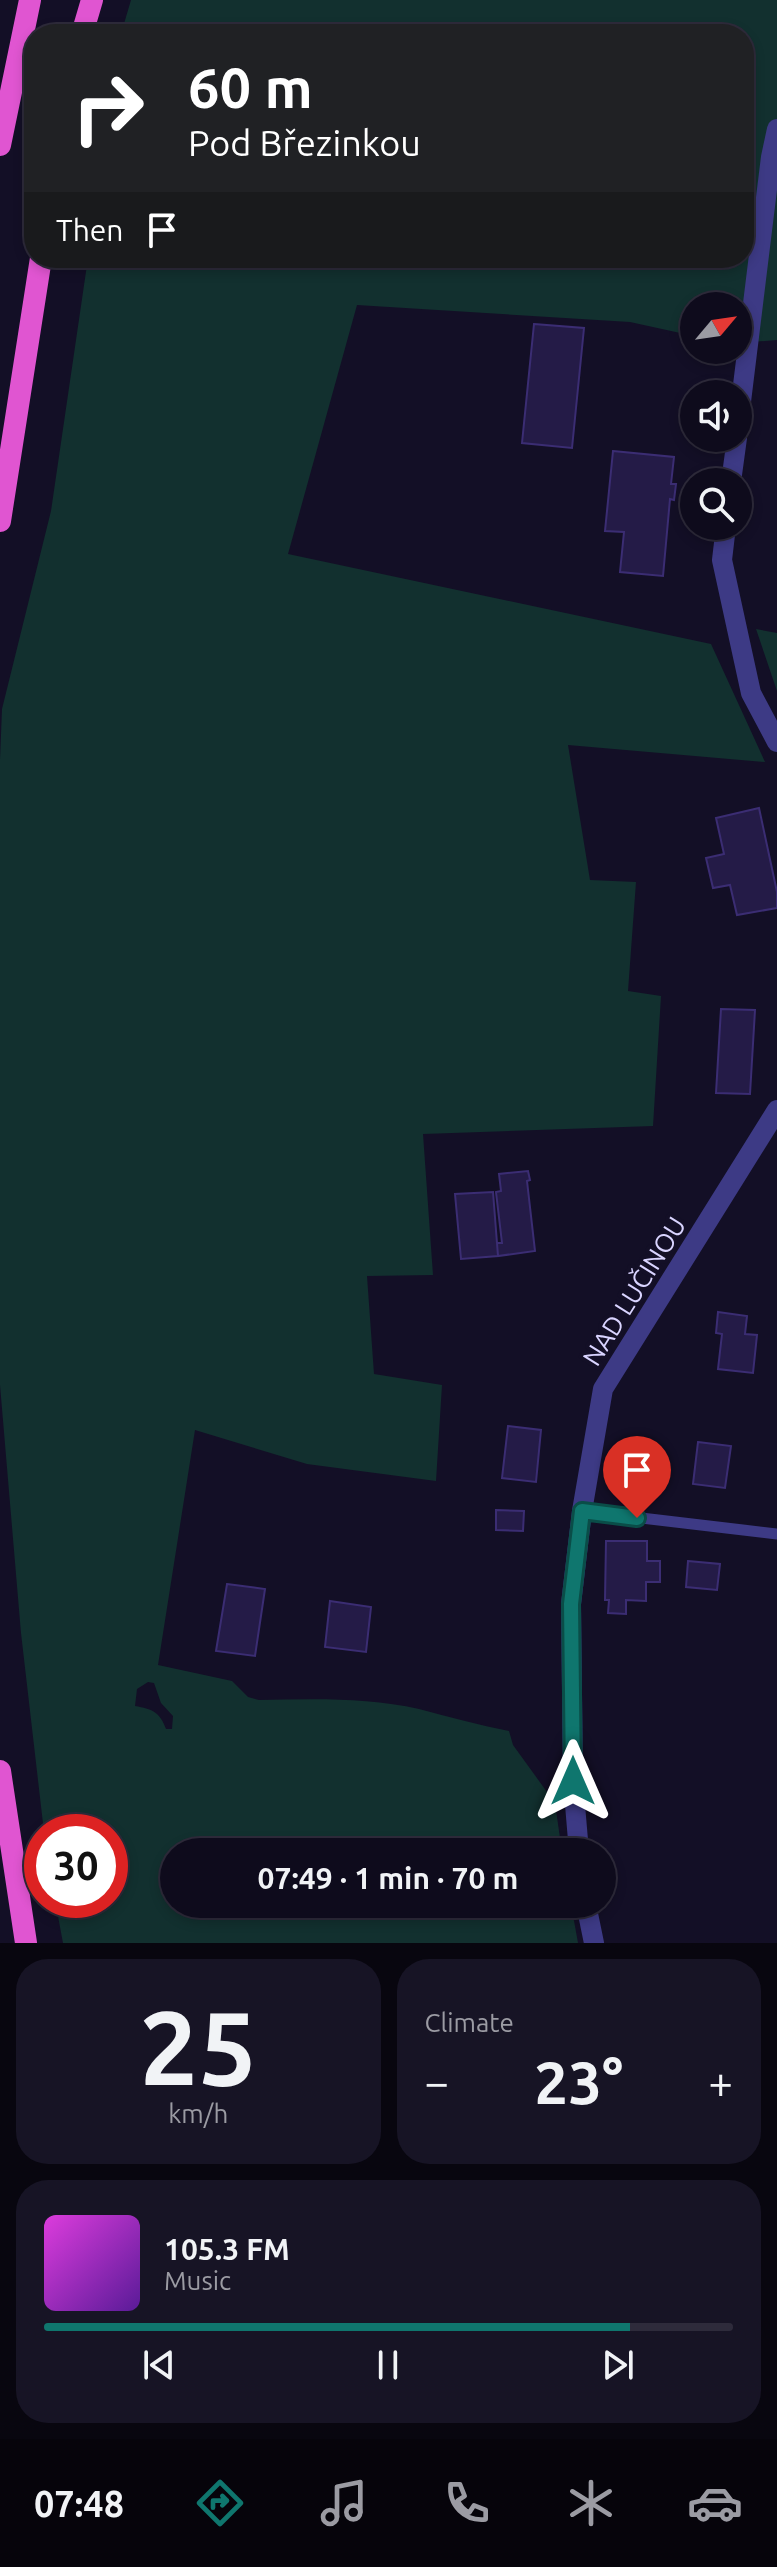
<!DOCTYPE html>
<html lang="en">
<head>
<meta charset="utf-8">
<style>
  :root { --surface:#0e0b1c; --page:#171425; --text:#f1f3f6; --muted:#9b9ba3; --line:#2e2b3b; --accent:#0f766e }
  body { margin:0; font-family:Ubuntu,sans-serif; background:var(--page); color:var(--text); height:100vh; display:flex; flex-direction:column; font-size:30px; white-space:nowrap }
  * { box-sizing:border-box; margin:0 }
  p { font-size:26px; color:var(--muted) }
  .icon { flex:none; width:44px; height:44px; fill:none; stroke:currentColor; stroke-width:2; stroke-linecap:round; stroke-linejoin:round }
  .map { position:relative; height:1943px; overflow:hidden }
  .details { display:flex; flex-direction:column; gap:16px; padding:16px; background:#08060f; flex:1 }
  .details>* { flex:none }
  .banner { position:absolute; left:24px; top:24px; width:730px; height:244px; border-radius:32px; box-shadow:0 4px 12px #0003,0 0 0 2px var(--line); background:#202124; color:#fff; overflow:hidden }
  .needle { width:52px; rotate:61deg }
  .buttons { position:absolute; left:680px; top:292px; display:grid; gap:16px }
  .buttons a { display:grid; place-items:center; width:72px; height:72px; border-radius:50%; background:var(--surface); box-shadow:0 4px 12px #0003,0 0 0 2px var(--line); font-size:40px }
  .speed { position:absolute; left:24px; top:1814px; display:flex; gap:16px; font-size:40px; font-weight:700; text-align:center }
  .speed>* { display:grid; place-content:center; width:104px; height:104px; border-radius:50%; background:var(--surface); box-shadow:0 4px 12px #0003,0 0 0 2px var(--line); line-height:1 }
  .speed .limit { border:12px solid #d22; background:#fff; color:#111 }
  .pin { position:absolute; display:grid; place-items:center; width:68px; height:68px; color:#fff; margin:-82px -34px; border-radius:50% 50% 50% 0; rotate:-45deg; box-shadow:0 0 8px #0007 }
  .pin .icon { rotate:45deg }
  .me { position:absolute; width:88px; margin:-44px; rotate:0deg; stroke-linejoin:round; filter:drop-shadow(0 0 6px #0008) }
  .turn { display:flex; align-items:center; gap:28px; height:168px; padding:0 32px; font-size:36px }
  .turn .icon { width:104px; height:104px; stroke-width:2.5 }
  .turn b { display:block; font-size:56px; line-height:68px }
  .then { display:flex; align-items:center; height:76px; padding:0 32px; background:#0003; gap:16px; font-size:30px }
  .big { font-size:60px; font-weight:600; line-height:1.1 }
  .details .tile { flex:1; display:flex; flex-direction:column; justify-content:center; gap:12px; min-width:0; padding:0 28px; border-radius:32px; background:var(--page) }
  .details .dial { align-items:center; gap:0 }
  .dial b { font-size:104px; line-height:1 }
  .song { display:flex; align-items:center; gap:24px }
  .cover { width:96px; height:96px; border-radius:12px; background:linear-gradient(135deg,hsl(300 70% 55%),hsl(270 70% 35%)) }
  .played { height:8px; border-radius:4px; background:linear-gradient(90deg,var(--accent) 85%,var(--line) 85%) }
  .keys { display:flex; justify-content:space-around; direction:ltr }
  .heat { display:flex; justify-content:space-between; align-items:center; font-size:44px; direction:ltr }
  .details .tiles { flex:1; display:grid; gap:16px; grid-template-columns:1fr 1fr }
  .tile:last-child { grid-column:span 2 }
  .trip { position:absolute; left:160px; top:1838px; width:456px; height:80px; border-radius:40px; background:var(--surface); box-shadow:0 4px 12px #0003,0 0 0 2px var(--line); font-weight:600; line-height:80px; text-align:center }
  .tab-bar { display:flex; height:128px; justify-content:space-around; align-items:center; background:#06040b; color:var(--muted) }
  .tab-bar .icon { width:56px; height:56px }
  .tab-bar .current { color:var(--accent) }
  .tab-bar b { font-size:36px; color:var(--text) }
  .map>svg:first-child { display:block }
  .green { fill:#12302f; fill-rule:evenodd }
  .building { fill:#241b47; stroke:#3b2d73; stroke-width:2 }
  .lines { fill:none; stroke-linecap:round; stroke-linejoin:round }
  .service { stroke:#3d3a85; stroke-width:11 }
  .minor { stroke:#3d3a85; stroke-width:20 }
  .trunk { stroke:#e055d1; stroke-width:22 }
  .route-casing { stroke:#0a4d48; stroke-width:20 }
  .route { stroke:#0f766e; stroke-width:14 }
  .labels { text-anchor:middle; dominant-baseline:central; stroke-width:8; stroke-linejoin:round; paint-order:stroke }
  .street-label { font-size:26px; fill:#d9d4ff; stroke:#130f26 }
</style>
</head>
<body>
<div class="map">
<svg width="777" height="1943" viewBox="0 0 777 1943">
  <rect width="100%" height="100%" fill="#130f26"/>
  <path class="green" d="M131,0H777V340L738,343V306H694V336L630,322L357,305L288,554L711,644L765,762L568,745L590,880L636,882L628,991L661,996L653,1126L423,1134L433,1275L367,1276L374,1374L442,1385L436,1481L307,1464L195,1430L158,1665L232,1681L248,1697L259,1700C312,1699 367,1697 419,1709C449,1717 479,1725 509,1731L513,1745L555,1803L562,1852H174V1904H571L578,1943H63L55,1900H110V1832H44L21,1633L0,1385V760L2,709L51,511L88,258H744V34H121ZM148,1682L154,1683L161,1703L173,1716L172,1729H166C160,1712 152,1709 135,1706L137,1689Z
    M756,629L777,633V691Z"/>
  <path class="building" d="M534,324L584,328L572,448L522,443Z
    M613,451L674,457L671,484H676L674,500L670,499L663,576L620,572L624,532L605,531Z
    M759,808L777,892V908L737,915L730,885L713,888L706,858L724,854L716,818Z
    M721,1009L755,1010L750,1094L716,1093Z
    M528,1171L530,1180L527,1181L535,1251L498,1256L497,1243H502L496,1192L501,1191L499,1174Z
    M493,1192L498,1256L461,1259L455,1194Z
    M718,1312L747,1316L745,1334L757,1335L753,1373L718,1369L722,1334L716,1333Z
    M508,1426L541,1430L536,1482L502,1478Z
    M698,1442L731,1446L725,1488L693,1484Z
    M496,1510L524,1511L523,1531L496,1530Z
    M606,1541H647V1561H660V1582H646V1601L626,1600V1614L608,1613L609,1600H605Z
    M688,1561L720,1564L717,1590L686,1587Z
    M227,1584L265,1589L255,1656L216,1651Z
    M330,1601L371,1607L366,1652L325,1647Z"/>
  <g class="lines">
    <path class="service" d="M582,1511L777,1534"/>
    <path class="minor" d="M738,426L771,157L777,129
      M731,482L737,438
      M726,526L722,560L751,693L777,742
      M579,1852L573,1781L571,1604L582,1511L603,1389L777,1110
      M586,1904L594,1943"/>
    <path class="trunk" d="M82,34L92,0
      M0,145L30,0
      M0,521L41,258
      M0,1771L26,1943"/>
  </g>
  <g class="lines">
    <defs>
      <path id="route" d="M573,1781L571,1604L582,1511L637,1518"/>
    </defs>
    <use href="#route" class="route-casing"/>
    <use href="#route" class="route"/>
  </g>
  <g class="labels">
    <g class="street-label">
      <text transform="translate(634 1291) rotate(-58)">NAD LUČINOU</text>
    </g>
  </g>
</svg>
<div class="buttons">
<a><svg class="needle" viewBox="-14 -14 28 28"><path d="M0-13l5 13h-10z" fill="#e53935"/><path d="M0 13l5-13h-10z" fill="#9b9ba3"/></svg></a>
<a><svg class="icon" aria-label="sound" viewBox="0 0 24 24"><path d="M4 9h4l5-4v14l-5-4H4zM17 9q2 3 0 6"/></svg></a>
<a><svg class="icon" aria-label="search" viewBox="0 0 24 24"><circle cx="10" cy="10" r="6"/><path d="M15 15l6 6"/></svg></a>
</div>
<div class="speed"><div class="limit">30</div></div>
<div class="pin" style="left:637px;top:1518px;background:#d93025"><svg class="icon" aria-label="arrive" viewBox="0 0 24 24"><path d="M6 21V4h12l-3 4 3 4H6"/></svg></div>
<svg class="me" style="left:573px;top:1781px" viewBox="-20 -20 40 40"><path d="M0-17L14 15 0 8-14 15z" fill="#0f766e" stroke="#fff" stroke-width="4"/></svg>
<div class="trip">07:49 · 1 min · 70 m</div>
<div class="banner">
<div class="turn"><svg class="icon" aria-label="right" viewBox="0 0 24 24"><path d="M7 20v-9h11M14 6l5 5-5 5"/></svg><div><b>60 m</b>Pod Březinkou</div></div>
<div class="then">Then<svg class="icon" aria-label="arrive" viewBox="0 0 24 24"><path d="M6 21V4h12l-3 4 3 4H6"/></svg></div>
</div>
</div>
<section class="details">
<div class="tiles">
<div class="tile dial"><b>25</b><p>km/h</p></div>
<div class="tile"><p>Climate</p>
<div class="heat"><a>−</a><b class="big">23°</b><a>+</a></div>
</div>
<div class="tile">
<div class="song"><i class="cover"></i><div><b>105.3 FM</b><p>Music</p></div></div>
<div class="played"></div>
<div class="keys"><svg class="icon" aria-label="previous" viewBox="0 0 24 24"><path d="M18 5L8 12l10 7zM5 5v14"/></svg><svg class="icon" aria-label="pause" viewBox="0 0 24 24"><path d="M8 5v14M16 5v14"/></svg><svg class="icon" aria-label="next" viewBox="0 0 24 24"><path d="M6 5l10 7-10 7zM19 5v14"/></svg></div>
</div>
</div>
</section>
<nav class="tab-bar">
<b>07:48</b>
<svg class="icon current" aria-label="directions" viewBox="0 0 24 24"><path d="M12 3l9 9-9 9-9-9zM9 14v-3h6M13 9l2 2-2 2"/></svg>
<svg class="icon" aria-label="music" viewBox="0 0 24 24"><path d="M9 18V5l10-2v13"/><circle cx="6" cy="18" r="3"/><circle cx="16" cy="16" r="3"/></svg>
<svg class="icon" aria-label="phone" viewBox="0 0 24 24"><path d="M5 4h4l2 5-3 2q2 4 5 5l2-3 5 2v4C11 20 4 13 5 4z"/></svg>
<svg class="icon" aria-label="climate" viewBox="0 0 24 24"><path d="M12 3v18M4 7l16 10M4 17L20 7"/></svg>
<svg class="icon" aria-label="car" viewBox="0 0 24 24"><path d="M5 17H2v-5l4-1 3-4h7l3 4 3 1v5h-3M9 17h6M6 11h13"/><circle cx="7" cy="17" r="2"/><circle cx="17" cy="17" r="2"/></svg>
</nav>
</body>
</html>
